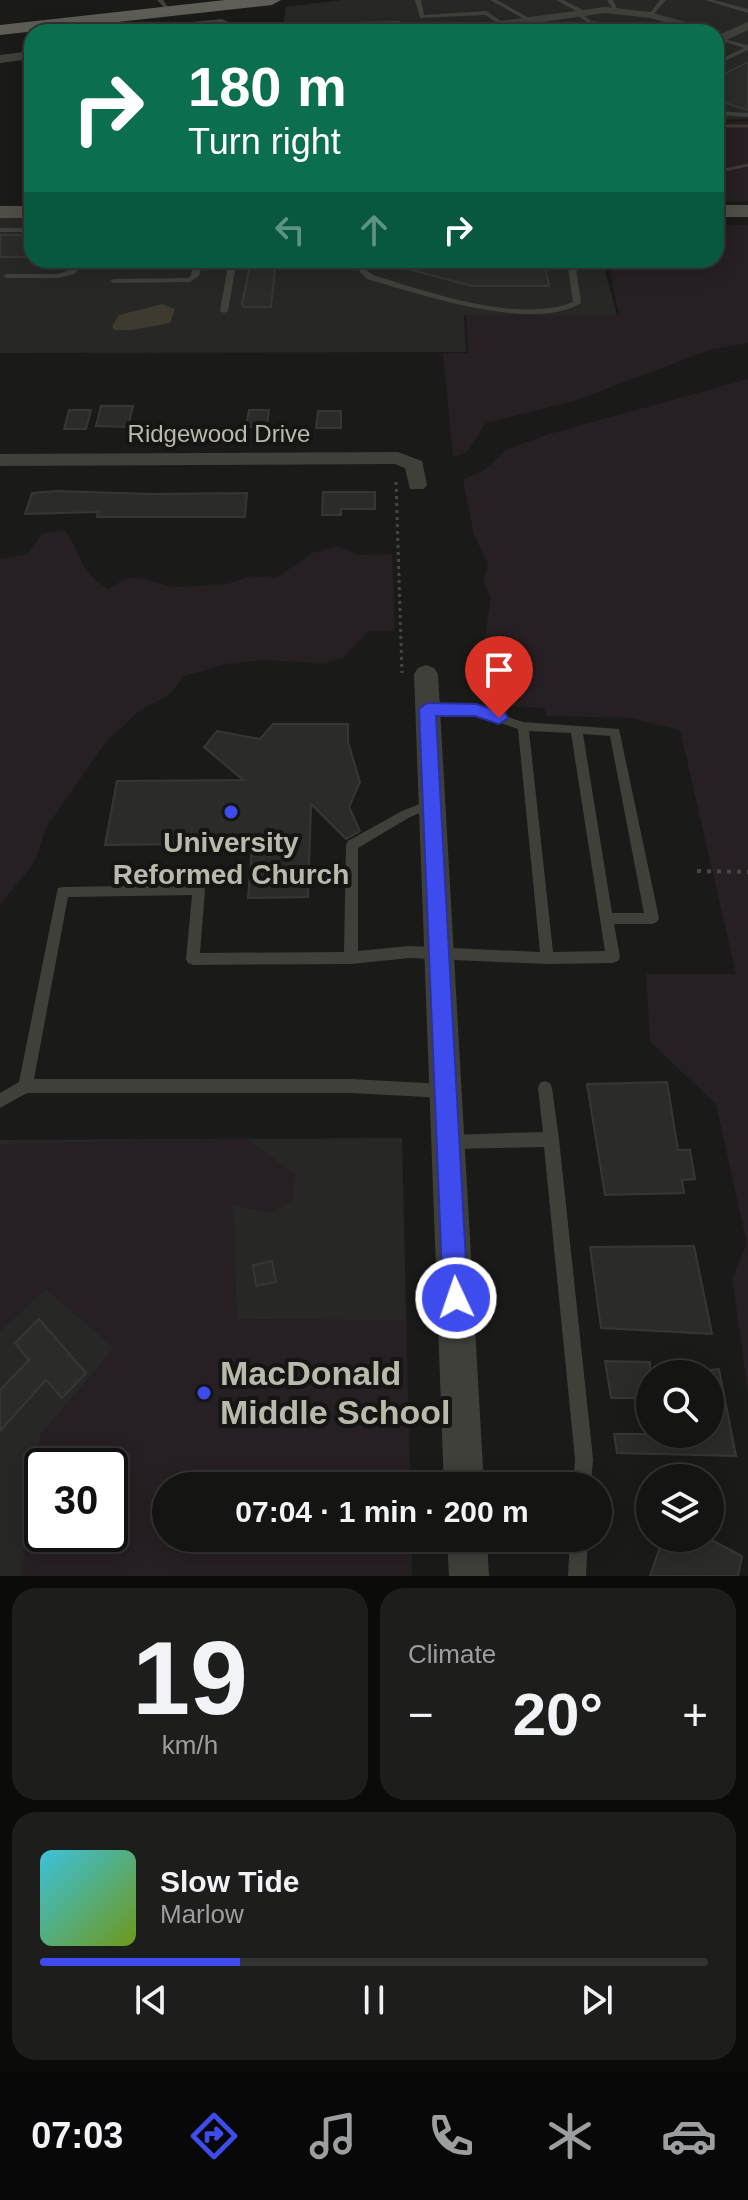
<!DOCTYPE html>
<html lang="en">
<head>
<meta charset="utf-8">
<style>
  :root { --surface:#141413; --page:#1d1d1c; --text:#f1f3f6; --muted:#9d9ea0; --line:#333; --accent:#3f4ced }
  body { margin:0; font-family:Helvetica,sans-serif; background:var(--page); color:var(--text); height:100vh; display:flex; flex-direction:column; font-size:30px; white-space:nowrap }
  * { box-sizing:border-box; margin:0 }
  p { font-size:26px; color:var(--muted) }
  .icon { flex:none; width:44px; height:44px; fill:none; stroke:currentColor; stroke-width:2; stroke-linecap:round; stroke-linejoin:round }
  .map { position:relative; height:1576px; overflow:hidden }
  .panel { display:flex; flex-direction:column; gap:12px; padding:12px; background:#0b0b0a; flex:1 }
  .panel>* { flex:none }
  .guide { position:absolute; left:24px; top:24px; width:700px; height:244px; border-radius:24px; box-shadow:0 4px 20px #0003,0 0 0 2px var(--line); background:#0b6e4f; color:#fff; overflow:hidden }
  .controls { position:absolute; left:636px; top:1360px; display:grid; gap:16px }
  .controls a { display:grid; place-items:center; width:88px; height:88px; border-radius:50%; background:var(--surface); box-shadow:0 4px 20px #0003,0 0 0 2px var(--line); font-size:40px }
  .speed { position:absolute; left:24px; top:1448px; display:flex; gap:16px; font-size:40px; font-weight:700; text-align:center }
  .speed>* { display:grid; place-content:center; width:104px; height:104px; border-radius:50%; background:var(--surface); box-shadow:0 4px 20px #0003,0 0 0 2px var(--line); line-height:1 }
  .speed .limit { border:4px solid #111; border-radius:12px; background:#fff; color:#111 }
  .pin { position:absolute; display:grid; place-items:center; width:68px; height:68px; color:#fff; margin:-82px -34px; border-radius:50% 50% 50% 0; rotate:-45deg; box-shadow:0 0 8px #0007 }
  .pin .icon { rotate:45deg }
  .me { position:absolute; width:88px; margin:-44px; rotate:357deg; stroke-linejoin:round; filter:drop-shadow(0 0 6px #0008) }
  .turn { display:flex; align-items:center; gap:28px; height:168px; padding:0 32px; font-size:36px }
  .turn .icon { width:104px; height:104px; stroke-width:2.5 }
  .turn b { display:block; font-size:56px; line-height:68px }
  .lanes { display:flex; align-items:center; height:76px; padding:0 32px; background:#0003; justify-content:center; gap:40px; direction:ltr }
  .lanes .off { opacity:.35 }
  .big { font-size:60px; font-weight:800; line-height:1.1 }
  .panel .tile { flex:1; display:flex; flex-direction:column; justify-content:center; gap:12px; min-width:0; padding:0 28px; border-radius:24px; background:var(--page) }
  .panel .dial { align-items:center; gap:0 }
  .dial b { font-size:104px; line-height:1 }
  .song { display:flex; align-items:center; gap:24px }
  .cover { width:96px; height:96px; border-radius:12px; background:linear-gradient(135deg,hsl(190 70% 55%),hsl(80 70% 35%)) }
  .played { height:8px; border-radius:4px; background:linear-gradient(90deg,var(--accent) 30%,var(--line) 30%) }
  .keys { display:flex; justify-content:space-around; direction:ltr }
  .heat { display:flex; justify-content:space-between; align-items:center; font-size:44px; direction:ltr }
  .panel .tiles { flex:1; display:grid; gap:12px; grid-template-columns:1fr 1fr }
  .tile:last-child { grid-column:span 2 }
  .trip { position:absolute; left:152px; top:1472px; width:460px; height:80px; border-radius:40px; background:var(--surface); box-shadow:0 4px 20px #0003,0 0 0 2px var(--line); font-weight:800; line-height:80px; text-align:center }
  .dock { display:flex; height:128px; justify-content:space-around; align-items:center; background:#080808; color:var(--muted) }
  .dock .icon { width:56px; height:56px }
  .dock .active { color:var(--accent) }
  .dock b { font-size:36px; color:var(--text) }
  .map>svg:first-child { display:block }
  .built { fill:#272825; fill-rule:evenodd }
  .green { fill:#261f23; fill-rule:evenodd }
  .water { fill:#3e3a2f }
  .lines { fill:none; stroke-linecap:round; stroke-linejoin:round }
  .stream { stroke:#3e3a2f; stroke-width:3 }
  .building { fill:#2b2c29; stroke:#363733; stroke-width:2 }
  .path-far1 { stroke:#474640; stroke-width:3; stroke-dasharray:3 4; stroke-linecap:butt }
  .path { stroke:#474640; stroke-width:4; stroke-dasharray:4 6; stroke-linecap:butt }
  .service { fill:#3f403a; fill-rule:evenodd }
  .minor { fill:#3f403a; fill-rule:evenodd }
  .secondary { fill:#4f4f48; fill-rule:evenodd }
  .primary { fill:#5e5e56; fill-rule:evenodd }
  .route { fill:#3f4ced; stroke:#29319a; stroke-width:2 }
  .poi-dot { fill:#3f4ced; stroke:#151614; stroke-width:3 }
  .labels { text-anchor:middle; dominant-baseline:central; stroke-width:8; stroke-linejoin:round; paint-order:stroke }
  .far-street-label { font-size:24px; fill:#bab9ab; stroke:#151614 }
  .poi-label { font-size:28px; font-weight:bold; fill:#bab9ab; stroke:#151614 }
  .near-poi-label { font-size:34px; font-weight:bold; fill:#bab9ab; stroke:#151614; text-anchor:start }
</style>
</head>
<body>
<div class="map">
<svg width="748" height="1576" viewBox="0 0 748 1576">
  <rect width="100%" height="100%" fill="#1a1b19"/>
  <path class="built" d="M343,0H748V119L716,120V32H282L286,7Z
    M0,216H32V260H602L617,315H464L466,352L0,353Z
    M402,1138L410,1486H166V1538H411L412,1576H0V1140ZM42,1466H110V1534H42Z"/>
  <path class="green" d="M748,121V201L716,202V122Z
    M716,225H748V343L710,350L574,401L486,423L466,453L453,456L443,353H468L466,315H619L610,271L615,260H716Z
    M748,379V1392L732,1278L747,1244L716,1104L650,1042L646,974H736L680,730L630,718L547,716L544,708L498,705L484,696L485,636L491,597L483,582L488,564L474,535L463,480L484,470L507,449L549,434Z
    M65,530C84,557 78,572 109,589L126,578H140L173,587L224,585L251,576L276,578L312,553L338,546L359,555L392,554L395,631H369L342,659L322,663L262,660L225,664L185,676L169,695L139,711L105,743L46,828L34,863L0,905V559L28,554L42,533Z
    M246,1138L295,1174L293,1199L272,1213L233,1205L237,1319L406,1320L410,1486H166V1538H411L412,1576H21L40,1435L114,1348L46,1289L0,1332V1144ZM42,1466H110V1534H42Z"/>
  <path class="water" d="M162,304L175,309L170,323L132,330H114L112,326L119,315Z"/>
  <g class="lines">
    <path class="stream" d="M716,126H748
      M716,172L748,165"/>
  </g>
  <path class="building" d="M748,62V110L716,100V78Z
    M0,235H32V257H0Z
    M251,260H276L271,307H244L242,304Z
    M397,260H544L549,286H472L396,266Z
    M101,406H133L128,427L96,426Z
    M69,410H91L86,429H64Z
    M249,410H269L267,427H246Z
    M318,411H341V428H316Z
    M57,491L151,494L247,493L245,517H97L98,512L25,514L32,493Z
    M323,492H375V509H341V515H322Z
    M273,724H348V742L360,782L349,807L360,831L346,839L311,804L308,897L248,898L253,836H192V844L105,845L117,781L243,780L204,747L217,731L260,739Z
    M667,1082L678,1150H690L695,1179L682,1180L684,1193L605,1195L587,1084Z
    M694,1246L712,1334L601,1328L590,1247Z
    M272,1261L276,1282L256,1286L253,1265Z
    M39,1319L86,1373L62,1398L46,1380L0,1431V1390L29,1360L15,1343Z
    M605,1361L650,1362V1398H611Z
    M719,1369L736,1456L617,1453L614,1434H710V1370Z
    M663,1538H708L742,1556L738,1576H650Z"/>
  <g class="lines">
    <path class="path-far1" d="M396,482L402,673"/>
    <path class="path" d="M697,871L748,872"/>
    <path class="service" d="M157,0H163L172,12H168Z
      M415,0H421L424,15L486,11L504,23L499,24L485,15L420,18Z
      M490,0H497L531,19L526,20Z
      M556,0H563L585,11V13L579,12L591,21L612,23L613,32H607V25L588,23L574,13L578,12Z
      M607,0H613L618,11H614Z
      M660,0H666L652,16H648Z
      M705,0H714L748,9V13Z
      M400,21L402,24L354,26L352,27V32H346L347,25L353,22Z
      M719,38L748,45V50L716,65V61L744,48L719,40Z
      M716,111L748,113V117L716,115Z
      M0,228H32V232H0Z
      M75,260H83L75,274L58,278H7L3,276L7,274H58L69,270Z
      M195,260H203L199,276L190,282L114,283L110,281L114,279L188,278L191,275Z
      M229,260H237L228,311L224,313L220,311Z
      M355,260H363L367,271L373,275C428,292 518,324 573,302L567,260H575L581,303C533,333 419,294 367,279L360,272Z
      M427,705L476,706L523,722L619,729L659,918L657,922L652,924H614L620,957L618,961L613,963L547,964L409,958L351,964L193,965L188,963L186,959L192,895L68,897L34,1079H351L444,1084L449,1086L451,1091L449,1096L444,1098L351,1093H27L0,1108V1093L19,1082L57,892L58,888L63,887L199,885L204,886L205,890L200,953L344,952L346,845L348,841L402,811L432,799L436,801L438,804L436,807L410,817L358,848V951L409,946L540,952L518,729L476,714L423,712L421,709ZM529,731L571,733L605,951L553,952ZM583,734L610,736L644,913H612Z
      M545,1081L550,1083L552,1088L559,1139L593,1459L591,1486H573L575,1459L544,1147L449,1149L444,1147L441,1142L444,1137L449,1135L543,1132L538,1088L540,1083Z
      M570,1538H588L586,1576H568Z"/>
    <path class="minor" d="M605,7L650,12L721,32L716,35V32H701L650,18L605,13L474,32H443L449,28Z
      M222,19L228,22L226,24L163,32H125L131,28Z
      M748,22V30L716,45V36Z
      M32,51V59L0,63V55Z
      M398,452L422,461L427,485L424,489H410L405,468L395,464L0,466V454Z
      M426,665L434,668L438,674L484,1486H444L414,674L418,668Z
      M447,1538H487L489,1576H449Z"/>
    <path class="secondary" d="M716,205H748V217H716Z
      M0,206H32V218H0Z"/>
    <path class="primary" d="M225,0H281L272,5L0,35V25Z"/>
  </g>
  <path class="route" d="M427,703L476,704L505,713L508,718L499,724L475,716H436L468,1298L465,1307L456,1311L447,1307L443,1298L419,709Z"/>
  <g class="poi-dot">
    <circle cx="231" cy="812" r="8"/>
    <circle cx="204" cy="1393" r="8"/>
  </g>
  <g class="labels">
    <g class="far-street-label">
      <text x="219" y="433">Ridgewood Drive</text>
    </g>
    <g class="poi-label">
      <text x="231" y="842">University<tspan x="231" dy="32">Reformed Church</tspan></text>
    </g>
    <g class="near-poi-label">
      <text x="220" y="1373">MacDonald<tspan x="220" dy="39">Middle School</tspan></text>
    </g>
  </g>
</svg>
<div class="controls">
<a><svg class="icon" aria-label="search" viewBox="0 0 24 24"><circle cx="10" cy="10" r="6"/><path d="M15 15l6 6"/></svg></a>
<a><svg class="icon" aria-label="layers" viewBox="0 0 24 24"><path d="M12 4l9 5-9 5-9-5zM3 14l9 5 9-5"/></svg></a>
</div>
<div class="speed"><div class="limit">30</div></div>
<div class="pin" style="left:499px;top:718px;background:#d93025"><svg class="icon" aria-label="arrive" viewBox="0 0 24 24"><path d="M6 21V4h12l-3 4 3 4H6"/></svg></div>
<svg class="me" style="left:456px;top:1298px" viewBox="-20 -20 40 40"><circle r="17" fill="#3f4ced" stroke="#fff" stroke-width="3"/><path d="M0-11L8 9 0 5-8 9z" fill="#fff"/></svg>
<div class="trip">07:04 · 1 min · 200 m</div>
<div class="guide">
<div class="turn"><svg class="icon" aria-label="right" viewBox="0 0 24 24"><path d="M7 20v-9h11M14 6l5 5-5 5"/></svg><div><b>180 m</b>Turn right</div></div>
<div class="lanes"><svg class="icon off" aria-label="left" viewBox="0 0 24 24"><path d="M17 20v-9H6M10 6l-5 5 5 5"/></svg><svg class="icon off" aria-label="ahead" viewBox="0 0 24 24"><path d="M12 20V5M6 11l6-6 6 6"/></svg><svg class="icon" aria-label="right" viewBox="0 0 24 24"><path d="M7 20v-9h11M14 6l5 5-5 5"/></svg></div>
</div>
</div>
<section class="panel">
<div class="tiles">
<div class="tile dial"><b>19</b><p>km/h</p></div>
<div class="tile"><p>Climate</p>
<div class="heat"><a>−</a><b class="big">20°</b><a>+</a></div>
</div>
<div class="tile">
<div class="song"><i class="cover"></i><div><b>Slow Tide</b><p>Marlow</p></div></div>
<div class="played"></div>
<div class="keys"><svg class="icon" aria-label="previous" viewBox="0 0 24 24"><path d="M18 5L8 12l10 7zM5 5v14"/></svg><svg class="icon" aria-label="pause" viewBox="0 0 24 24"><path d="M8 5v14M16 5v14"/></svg><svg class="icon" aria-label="next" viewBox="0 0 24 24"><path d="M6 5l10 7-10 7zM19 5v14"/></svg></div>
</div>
</div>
</section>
<nav class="dock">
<b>07:03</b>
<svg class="icon active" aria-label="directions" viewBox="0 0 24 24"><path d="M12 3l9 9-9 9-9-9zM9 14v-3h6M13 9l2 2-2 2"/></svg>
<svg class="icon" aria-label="music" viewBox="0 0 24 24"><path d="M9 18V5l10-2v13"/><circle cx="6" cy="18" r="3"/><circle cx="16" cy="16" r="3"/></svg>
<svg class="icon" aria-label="phone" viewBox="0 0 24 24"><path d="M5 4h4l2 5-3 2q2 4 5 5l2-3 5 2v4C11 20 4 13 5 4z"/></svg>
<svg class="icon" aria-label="climate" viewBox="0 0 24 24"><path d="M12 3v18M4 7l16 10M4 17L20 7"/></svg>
<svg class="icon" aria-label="car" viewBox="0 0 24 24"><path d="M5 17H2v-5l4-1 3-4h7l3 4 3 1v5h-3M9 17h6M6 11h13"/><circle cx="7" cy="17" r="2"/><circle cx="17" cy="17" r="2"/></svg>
</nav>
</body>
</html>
